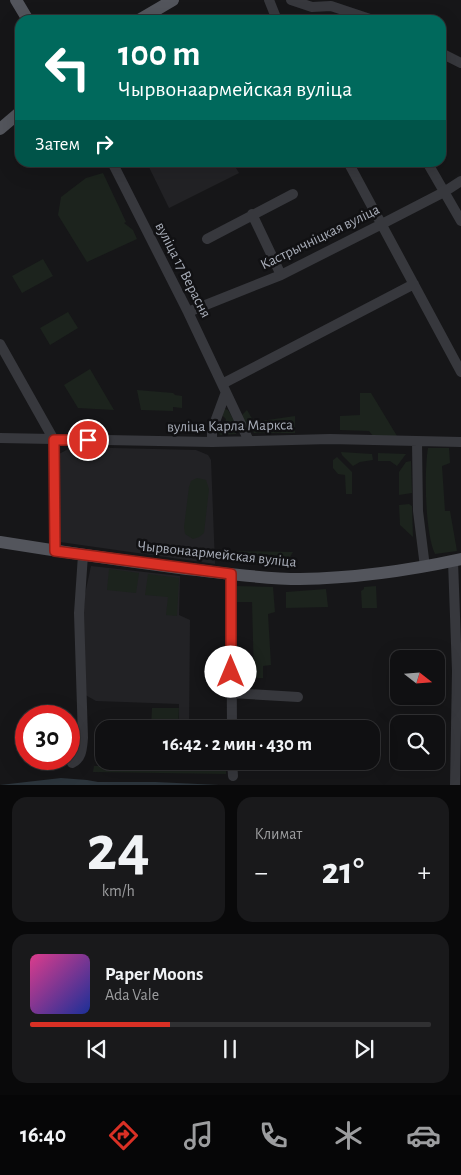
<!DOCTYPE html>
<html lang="ru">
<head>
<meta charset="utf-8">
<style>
  :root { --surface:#101012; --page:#19191b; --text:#f1f3f6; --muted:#9c9d9f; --line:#303032; --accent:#d93025 }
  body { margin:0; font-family:"Alegreya Sans",sans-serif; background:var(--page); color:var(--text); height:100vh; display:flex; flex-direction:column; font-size:19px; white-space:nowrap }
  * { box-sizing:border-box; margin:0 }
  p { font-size:16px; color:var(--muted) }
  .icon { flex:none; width:28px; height:28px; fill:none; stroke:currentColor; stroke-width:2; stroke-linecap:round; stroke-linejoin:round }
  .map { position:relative; height:785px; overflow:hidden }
  .details { display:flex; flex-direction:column; gap:12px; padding:12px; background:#09090a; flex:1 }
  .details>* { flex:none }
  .hud { position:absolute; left:15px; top:15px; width:431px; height:152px; border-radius:15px; box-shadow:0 5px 20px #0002,0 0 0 1px var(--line); background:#00695c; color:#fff; overflow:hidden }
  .needle { width:32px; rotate:107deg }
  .tools { position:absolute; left:390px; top:650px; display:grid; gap:10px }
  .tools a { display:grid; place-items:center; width:55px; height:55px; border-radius:10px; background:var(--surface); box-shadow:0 5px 20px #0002,0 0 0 1px var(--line); font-size:25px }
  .speed { position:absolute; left:15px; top:705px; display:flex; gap:10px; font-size:25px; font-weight:700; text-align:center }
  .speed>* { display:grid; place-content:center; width:65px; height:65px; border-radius:50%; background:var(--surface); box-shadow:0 5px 20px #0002,0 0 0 1px var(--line); line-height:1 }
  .speed .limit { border:8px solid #d22; background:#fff; color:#111 }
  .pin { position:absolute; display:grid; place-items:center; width:42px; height:42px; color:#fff; margin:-21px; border:2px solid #fff; border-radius:50%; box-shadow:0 1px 5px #0007 }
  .me { position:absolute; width:55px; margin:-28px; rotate:0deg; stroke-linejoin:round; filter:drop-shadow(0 0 4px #0008) }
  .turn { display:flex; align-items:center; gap:18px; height:105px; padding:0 20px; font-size:22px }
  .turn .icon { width:65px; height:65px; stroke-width:2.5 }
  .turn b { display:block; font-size:35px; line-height:42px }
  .then { display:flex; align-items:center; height:48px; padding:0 20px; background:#0003; gap:10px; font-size:19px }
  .big { font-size:38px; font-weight:700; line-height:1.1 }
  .details .widget { flex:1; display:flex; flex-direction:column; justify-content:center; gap:8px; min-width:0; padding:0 18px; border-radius:15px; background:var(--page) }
  .details .dial { align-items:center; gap:0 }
  .dial b { font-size:65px; line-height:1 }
  .song { display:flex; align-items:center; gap:15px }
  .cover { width:60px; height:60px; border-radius:8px; background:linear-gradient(135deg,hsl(330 70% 55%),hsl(230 70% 35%)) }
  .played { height:5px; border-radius:2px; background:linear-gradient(90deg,var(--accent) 35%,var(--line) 35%) }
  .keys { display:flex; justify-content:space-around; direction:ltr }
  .heat { display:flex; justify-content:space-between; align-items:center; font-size:28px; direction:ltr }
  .details .tiles { flex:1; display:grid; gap:12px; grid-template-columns:1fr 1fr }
  .widget:last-child { grid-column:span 2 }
  .trip { position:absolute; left:95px; top:720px; width:285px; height:50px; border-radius:15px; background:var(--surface); box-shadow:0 5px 20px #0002,0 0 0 1px var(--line); font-weight:700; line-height:50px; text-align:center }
  .tab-bar { display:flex; height:80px; justify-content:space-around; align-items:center; background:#060607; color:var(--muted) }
  .tab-bar .icon { width:35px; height:35px }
  .tab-bar .on { color:var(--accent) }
  .tab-bar b { font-size:22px; color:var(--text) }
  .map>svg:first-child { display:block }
  .built { fill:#222225 }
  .green { fill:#1c231d }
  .water { fill:#2c353c }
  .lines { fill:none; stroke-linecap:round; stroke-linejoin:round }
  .minor { stroke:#37383d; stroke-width:10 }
  .major { stroke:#53555c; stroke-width:12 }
  .route-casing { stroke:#8d1f18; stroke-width:12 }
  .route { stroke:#d93025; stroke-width:9 }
  .labels { text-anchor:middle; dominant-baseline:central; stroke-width:5; stroke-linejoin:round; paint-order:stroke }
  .street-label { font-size:15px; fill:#a8adb8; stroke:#111113 }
</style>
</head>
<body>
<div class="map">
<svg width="461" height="785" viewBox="0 0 461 785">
  <rect width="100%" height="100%" fill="#161618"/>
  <path class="built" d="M147,163H233L239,173L169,208Z
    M72,447L196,450L208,455L211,460L215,564L60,542L59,454Z
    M91,566L180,576L179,615L190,620L189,729H179V704L96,701L82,693L83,620L85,594Z"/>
  <path class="green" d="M103,173L126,222L124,223L133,230L137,239L87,262L58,215L61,197L86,178Z
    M43,259L53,276L22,293L12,276Z
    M68,312L78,328L50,345L40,328Z
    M90,369L114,410L78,408L64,385Z
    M137,390L173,393L175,395L182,396V408L173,407V411L141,410Z
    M360,393H371L397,436H373L369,431L340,430V416L360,415Z
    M223,408L228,410L237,426L236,434L220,435L217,430L223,429L226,419L221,414Z
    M247,410L254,422L295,416V433H254L249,427L246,426L242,415Z
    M428,448H449L450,463L442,466L445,511H450L457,551L435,554C425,532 424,473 428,448Z
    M341,452L372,454L373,460L360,462L353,466L342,455Z
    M378,453L406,454L397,466L390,461H378Z
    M337,457L352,472V494H346L345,475L338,474L333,468V460Z
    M411,461L412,493L399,495V472L406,462Z
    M197,478L206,480L209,489L204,533L199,537L193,539L185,534L184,527L189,487L191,481Z
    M409,504L412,506L413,537L400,525L399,505Z
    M149,546L206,552V559L149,553Z
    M232,551L293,552L285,565L233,563Z
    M109,569L139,573L136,593L107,590Z
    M148,574L179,578L177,616L166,615L168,597L145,595Z
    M235,586L273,587L275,612L268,614L271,665L263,666V678H254L252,602H235Z
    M376,586L377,608H362L361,591L364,589V587Z
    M326,589L328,607L286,608V592Z
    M152,708H179L178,729H151Z
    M192,761H226V774L93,772L94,766L191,765Z"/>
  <path class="water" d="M61,778L87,780L98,782H156L219,785H0Z"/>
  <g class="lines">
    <path class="minor" d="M269,0L277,20
      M291,0L312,7L331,6L373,20
      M441,53L461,63
      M112,162L188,312L249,441
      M348,162L461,372
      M427,162L461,221
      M252,214L281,275
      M207,239L293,194
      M188,312L281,275L380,225L444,192L461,181
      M0,344L54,440L55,551
      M222,384L414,284
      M0,438L212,442L330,439L461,442
      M212,442V430L226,392
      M417,442L418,511L425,567
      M453,561L457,671L455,785
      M231,574L232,729
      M231,693L298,697
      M232,761L233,776
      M72,763C82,759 82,748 83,738L79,613L83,555"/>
    <path class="major" d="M16,0L28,20
      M139,20L173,0
      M0,129L20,112
      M0,542C62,552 125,561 187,569C225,573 262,579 300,579C356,578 406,571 461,559"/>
  </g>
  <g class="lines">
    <defs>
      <path id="route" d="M88,440H54L55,551L231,574V672"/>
    </defs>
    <use href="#route" class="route-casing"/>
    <use href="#route" class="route"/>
  </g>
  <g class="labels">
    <g class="street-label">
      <text transform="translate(320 237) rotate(-26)">Кастрычніцкая вуліца</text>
      <text transform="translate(183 270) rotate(63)">вуліца 17 Верасня</text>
      <text transform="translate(230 426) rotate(-1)">вуліца Карла Маркса</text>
      <text transform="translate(217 554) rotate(6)">Чырвонаармейская вуліца</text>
    </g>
  </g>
</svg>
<div class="tools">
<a><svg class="needle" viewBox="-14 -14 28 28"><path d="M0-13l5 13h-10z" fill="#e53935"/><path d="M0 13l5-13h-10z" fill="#9c9d9f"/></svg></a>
<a><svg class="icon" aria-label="search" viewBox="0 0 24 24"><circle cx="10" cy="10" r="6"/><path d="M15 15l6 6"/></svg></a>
</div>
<div class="speed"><div class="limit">30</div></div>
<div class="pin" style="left:88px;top:440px;background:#d93025"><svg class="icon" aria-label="arrive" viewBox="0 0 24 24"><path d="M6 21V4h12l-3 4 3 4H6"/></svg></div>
<svg class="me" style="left:231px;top:672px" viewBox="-20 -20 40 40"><circle r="19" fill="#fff"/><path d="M0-13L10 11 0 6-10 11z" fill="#d93025"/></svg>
<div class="trip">16:42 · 2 мин · 430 m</div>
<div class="hud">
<div class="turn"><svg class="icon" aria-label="left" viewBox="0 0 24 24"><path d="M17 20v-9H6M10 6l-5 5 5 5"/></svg><div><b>100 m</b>Чырвонаармейская вуліца</div></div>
<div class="then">Затем<svg class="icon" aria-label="right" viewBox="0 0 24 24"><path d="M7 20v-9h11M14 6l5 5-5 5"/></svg></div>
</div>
</div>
<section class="details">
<div class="tiles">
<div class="widget dial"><b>24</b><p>km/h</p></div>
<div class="widget"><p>Климат</p>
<div class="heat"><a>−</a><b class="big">21°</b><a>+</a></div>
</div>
<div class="widget">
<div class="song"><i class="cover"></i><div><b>Paper Moons</b><p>Ada Vale</p></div></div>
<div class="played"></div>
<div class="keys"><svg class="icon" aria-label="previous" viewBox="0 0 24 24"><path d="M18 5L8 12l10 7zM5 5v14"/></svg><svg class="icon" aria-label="pause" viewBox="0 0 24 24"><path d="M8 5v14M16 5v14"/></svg><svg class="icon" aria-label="next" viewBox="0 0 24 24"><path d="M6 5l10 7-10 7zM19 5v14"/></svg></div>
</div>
</div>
</section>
<nav class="tab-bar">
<b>16:40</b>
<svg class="icon on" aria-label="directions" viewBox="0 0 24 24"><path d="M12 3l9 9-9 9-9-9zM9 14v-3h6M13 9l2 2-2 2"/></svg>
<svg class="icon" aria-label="music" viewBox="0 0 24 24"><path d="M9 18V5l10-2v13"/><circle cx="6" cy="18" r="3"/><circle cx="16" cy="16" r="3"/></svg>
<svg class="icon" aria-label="phone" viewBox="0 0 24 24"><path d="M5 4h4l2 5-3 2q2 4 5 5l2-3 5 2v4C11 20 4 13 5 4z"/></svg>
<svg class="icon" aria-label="climate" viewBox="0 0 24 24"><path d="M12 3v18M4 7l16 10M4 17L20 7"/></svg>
<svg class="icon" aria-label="car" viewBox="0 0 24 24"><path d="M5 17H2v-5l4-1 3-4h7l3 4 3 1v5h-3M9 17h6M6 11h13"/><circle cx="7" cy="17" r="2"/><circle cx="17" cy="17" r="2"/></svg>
</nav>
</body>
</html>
